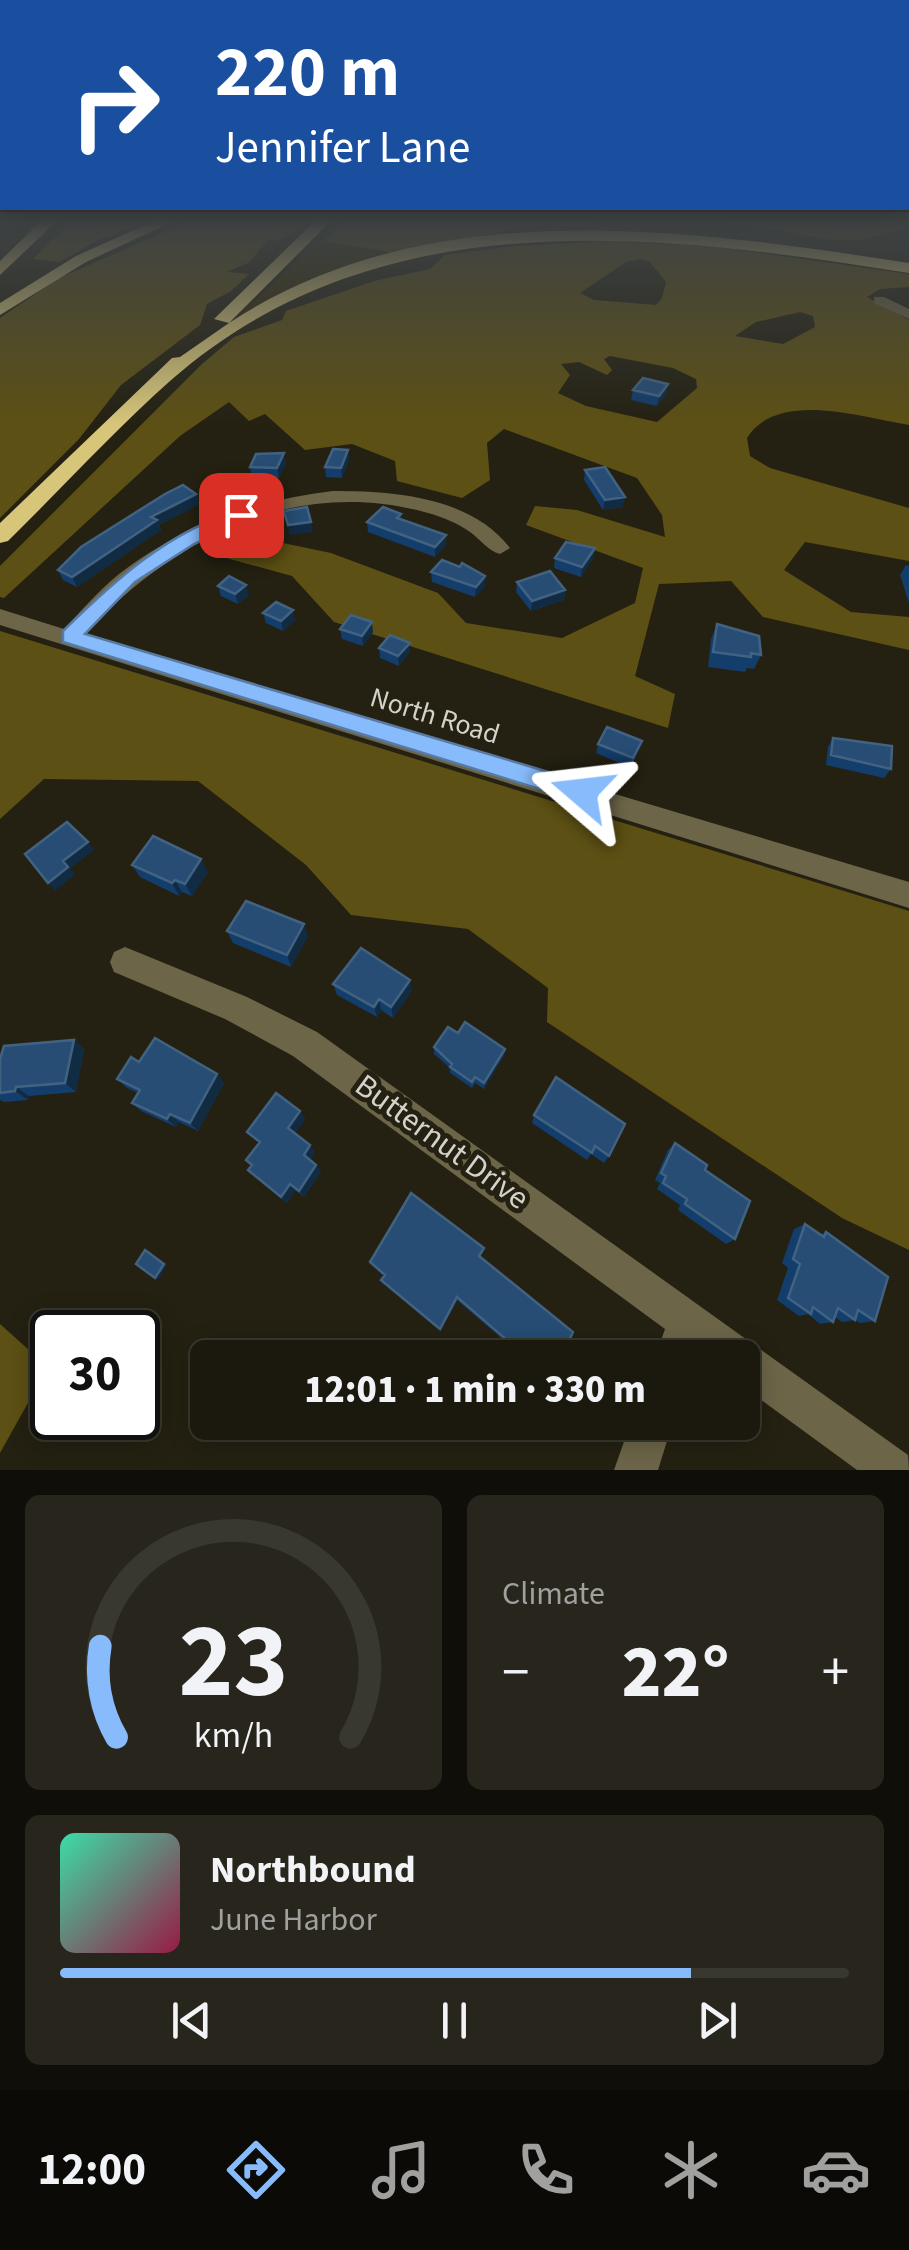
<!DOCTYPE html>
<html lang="en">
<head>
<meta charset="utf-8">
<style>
  :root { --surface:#1b190e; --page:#28261c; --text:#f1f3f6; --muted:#a0a09e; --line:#39382e; --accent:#87bbfb }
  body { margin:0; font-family:"Source Sans 3",sans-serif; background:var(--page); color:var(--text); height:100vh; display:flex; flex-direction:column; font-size:38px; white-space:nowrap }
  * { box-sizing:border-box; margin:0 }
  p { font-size:32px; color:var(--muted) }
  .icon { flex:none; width:55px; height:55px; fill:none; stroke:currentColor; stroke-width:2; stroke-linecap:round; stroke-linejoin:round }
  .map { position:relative; height:1470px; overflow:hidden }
  .details { display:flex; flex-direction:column; gap:25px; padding:25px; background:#0f0e08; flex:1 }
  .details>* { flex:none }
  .hud { position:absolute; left:0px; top:0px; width:910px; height:210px; box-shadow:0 5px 25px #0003,0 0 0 2px var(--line); background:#1a4fa0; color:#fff; overflow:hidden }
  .speed { position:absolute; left:30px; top:1310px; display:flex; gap:20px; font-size:50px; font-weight:700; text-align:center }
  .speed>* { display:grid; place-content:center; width:130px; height:130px; border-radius:50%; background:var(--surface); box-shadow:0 5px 25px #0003,0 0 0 2px var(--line); line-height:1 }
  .speed .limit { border:5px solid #111; border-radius:15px; background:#fff; color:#111 }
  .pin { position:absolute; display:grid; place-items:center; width:85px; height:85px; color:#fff; margin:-42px; border-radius:20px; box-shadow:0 5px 15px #0006 }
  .me { position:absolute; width:110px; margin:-55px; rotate:287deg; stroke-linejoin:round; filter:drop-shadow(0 0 8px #0008) }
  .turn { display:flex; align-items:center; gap:35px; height:210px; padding:0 50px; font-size:45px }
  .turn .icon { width:130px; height:130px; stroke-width:2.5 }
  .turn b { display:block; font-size:70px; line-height:85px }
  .big { font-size:75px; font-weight:800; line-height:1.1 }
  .details .card { flex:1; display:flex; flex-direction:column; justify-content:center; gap:15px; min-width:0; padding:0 35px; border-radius:15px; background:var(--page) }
  .details .dial { align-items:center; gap:0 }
  .dial svg { height:260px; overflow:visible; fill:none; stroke:var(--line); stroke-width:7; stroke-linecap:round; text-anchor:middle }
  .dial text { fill:var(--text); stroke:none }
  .song { display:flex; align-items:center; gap:30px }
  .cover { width:120px; height:120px; border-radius:15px; background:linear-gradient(135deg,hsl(160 70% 55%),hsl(340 70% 35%)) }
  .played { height:10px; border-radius:5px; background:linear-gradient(90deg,var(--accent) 80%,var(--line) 80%) }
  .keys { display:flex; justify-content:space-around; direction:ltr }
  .heat { display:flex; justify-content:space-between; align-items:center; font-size:55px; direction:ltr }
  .details .tiles { flex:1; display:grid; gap:25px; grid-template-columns:1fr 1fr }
  .card:last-child { grid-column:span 2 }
  .trip { position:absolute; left:190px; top:1340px; width:570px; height:100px; border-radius:15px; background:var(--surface); box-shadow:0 5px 25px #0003,0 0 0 2px var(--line); font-weight:800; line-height:100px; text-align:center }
  .tab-bar { display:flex; height:160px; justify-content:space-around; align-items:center; background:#0b0a06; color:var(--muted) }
  .tab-bar .icon { width:70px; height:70px }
  .tab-bar .active { color:var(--accent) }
  .tab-bar b { font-size:45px; color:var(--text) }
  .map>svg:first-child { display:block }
  .green { fill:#322a03 }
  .forest { fill:#5d5014; fill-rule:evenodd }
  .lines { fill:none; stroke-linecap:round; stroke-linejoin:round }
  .minor { fill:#6c6548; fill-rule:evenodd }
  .highway { fill:#d7c67a; fill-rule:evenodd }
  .wall { fill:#133d6a }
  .shaded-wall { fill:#112b43 }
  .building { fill:#274d74; stroke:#426282; stroke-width:2.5 }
  .route { fill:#87bbfb; stroke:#587aa3; stroke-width:2.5 }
  .labels { text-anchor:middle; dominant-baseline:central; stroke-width:10; stroke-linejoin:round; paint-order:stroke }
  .street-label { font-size:28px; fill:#d4d2c9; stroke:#242112 }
  .near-street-label { font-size:32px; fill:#d4d2c9; stroke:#242112 }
</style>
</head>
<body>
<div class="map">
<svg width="909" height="1470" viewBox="0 0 909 1470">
  <rect width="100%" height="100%" fill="#242112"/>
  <path class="green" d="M586,225L579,232L386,257L239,315L324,237L325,241L450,242L528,227Z"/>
  <path class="forest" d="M909,220L905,228L862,240H833L724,221Z
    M71,221V220L148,221L96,241L60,262L33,259Z
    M190,221H313L277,241L267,240L250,262L227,272L249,274L231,291L207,304L200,325L121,385L79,439L0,518V318L59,278Z
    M342,221H591L586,225L528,227L391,252L324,241Z
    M614,241L717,247L909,274V287L880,289L867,297L909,320V425C863,418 778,389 747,438L750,456L770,468L909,508V561L805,542L784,570L851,612L909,617V650L763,617L731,581L659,584L635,676L675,694L668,728L334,622L292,576L208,553L217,542L244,535L331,553L438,593L466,623L562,638L635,603L643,568L526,525L535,506L577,510L665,537L662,515L637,478L504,429L487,443L490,480L462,498L397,481L395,461L352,444L305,450L265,414L249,421L229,402L180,436L4,598L0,597V566L202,364L234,337L282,320L286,311L374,281L430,269L445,255L515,246ZM640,259L649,261L666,282L662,298L656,305L594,300L580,293L626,262ZM800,312L813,316L815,327L783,344L735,336L756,322ZM610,356L673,368L696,379L697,388L657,422L586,406L558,393L570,375L561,364L579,362L607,375L612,370L604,359Z
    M0,631L909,911V1250L842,1218L547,1022L548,988L468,929L351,915L306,865L198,781L44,779L0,819Z
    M0,1324L48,1367L0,1453Z"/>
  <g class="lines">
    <path class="minor" d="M874,297H884L909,309V319L874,303Z
      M333,491C392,491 470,496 510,548L500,554C488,551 480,539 470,532C457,523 443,517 428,513C295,475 172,539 84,635L909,882V908L0,625V609L64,629C82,610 99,590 119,574C181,526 256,500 333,491Z
      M125,947L247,997L317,1032L908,1455L909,1470H857L742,1386V1358H704L697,1352L696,1358H655L665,1329L293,1056L225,1019L114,972L110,962L114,952Z
      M631,1422H673L658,1470H614Z"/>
    <path class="highway" d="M42,220H58L0,275V261Z
      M156,220H176L86,262L0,315V303L76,256Z
      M316,220H332L229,323C429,191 687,229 909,263V273C656,233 379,197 170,381C114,431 62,488 8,541L0,543V523L172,358L180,357L229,323L214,319Z"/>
  </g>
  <path class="wall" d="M668,384L666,394L657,406L631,400L633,390Z
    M349,460L342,478L326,477L325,467Z
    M286,463L279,478L252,477L250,467Z
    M585,470L623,507L603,510L584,480Z
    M196,494L199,504L159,525L161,530L77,587L63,580L58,570Z
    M401,514V519L446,535V545L435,557L368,532L367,522Z
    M595,548L593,558L581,577L554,568L555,558Z
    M906,565L909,566V603L900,575Z
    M460,567L485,576V586L475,597L432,582L431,572Z
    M517,582L565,590L564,600L531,611L516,592Z
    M218,586L249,595L238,604L221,596Z
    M263,613L295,620L283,631L266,623Z
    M717,624L761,655L754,669L747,668L745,672L708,667L711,639Z
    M340,629L373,632L363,646L342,639Z
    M410,643V652L399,666L380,658L379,648Z
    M833,738L891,769L884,778L826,765L828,747Z
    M642,741L631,768L596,753L598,744Z
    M132,865L208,872L192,896L182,892L179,896L140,877Z
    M227,931L308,936L291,967L233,943Z
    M333,984L412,991L393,1018L381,1010L377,1017L337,995Z
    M458,1033L505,1049L504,1056L484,1089L475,1083L472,1088L450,1073V1068L434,1054V1047Z
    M74,1040L84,1049L76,1092L29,1096L28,1100L4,1102L0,1100V1059Z
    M139,1062L217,1074L224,1083L198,1131L179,1122L176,1127L141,1111L132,1103L138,1093L127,1088L117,1079Z
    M556,1077L609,1156L604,1163L591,1154L587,1160L532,1123L534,1115Z
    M300,1111L305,1119L295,1133L315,1152L310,1160L316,1165L321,1172L304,1197L295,1190L287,1203L248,1170L251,1165L246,1160L259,1143L247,1132Z
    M675,1143L705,1170L735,1239L726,1244L678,1210L680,1205L657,1189L660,1183L655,1180L668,1150Z
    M805,1224L821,1234L826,1232L875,1321L860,1323L855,1320L842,1322L835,1317L833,1322L820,1324L808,1314L799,1316L777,1300L788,1268L782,1263L794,1229Z
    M483,1252L480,1256L561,1358H513L503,1349L506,1342L457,1300L441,1330L384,1284L381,1280L384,1276L370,1262Z"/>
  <path class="shaded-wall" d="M668,384L666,394L657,406L659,396Z
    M348,450L349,460L342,478L341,468Z
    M284,453L286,463L279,478L277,468Z
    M196,494L199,504L159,525L161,530L77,587L72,577L151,517Z
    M625,497L623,507L603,510L605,500Z
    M311,522L313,532L289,535L288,525Z
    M446,535V545L435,557V547Z
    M595,548L593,558L581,577L582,567Z
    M485,576V586L475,597L476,587Z
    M246,585L249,595L238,604L235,594Z
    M565,590L564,600L531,611L532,601Z
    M293,610L295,620L283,631L281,621Z
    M372,622L373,632L363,646L362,636Z
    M410,643V652L399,666L398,656Z
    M88,842L94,850L70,869L75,875L55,891L48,883L63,861Z
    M201,859L208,872L192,896L185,884Z
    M175,880L182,892L179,896L172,883Z
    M304,924L308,936L291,967L287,955Z
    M410,980L412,991L393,1018L391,1007Z
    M379,999L381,1010L377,1017L374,1007Z
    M74,1040L84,1049L76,1092L65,1083Z
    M505,1049L504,1056L484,1089V1083Z
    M217,1074L224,1083L198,1131L190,1123Z
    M16,1087L29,1096L28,1100L15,1091Z
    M300,1111L305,1119L293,1136L288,1128Z
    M170,1114L179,1122L176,1127L167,1119Z
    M310,1145L315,1152L308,1162L304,1155Z
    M316,1165L321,1172L304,1197L299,1191Z
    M290,1184L295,1190L287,1203L281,1197Z
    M145,1250L167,1265L159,1279L155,1278Z"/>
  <path class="building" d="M643,378L668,384L659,396L633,390Z
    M333,449L348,450L341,468L325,467Z
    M284,453L277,468L250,467L256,454Z
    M605,467L625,497L605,500L585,470Z
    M183,485L196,494L151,517L157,520L72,577L58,570L81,547L165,494Z
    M307,507L311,522L288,525L284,511Z
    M383,507L401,514L397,518L446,535L435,547L367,522Z
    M566,542L595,548L582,567L555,558Z
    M442,560L460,567L462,563L485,576L476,587L431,572Z
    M550,571L565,590L532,601L517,582Z
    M229,576L246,585L235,594L218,586Z
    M276,602L293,610L281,621L263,613Z
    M351,615L372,622L362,636L340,629Z
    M717,624L759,636L761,655L751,653V657L713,652Z
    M390,635L410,643L398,656L379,648Z
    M607,727L642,741L633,758L598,744Z
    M833,738L892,746L891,769L831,755Z
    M67,822L88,842L63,861L68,867L48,883L25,854Z
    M153,836L201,859L185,884L175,880L172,883L132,865Z
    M246,901L304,924L287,955L227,931Z
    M361,948L410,980L391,1007L379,999L374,1007L333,984Z
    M465,1022L505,1049L484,1083L475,1077L472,1082L450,1067L452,1064L434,1047L448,1027L458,1033Z
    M155,1038L217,1074L190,1123L170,1114L167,1119L132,1103L140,1090L117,1079L131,1057L139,1062Z
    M74,1040L65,1083L16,1087L15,1091L0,1093V1059L4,1046Z
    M556,1077L625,1124L609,1156L595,1146L592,1153L534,1115Z
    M276,1093L300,1111L288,1128L310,1145L304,1155L316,1165L299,1191L290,1184L281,1197L248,1170L252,1165L246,1160L260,1142L247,1132Z
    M675,1143L707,1165L705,1170L750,1201L735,1239L685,1204L687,1199L663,1183L666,1176L661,1173Z
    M411,1193L484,1248L479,1256L573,1332L561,1358H516L505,1348L508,1341L457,1297L440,1329L381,1280L385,1275L370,1262Z
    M805,1224L824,1237L826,1232L888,1277L875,1321L858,1310L855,1320L838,1308L833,1322L813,1307L811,1314L788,1298L800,1264L793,1259Z
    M145,1250L164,1264L155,1278L136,1264Z"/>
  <linearGradient id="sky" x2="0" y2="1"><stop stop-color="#14120a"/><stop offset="0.52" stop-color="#3f4344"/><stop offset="1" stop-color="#3f4344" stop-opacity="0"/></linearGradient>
  <rect width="909" height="426" fill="url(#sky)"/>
  <path class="route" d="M241,510L247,511V519L194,544L135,582L85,634L582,782L591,785L594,792L591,799L582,802L63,642V631C114,581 169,530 241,510Z"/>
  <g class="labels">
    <g class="street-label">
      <text transform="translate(435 716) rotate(17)">North Road</text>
    </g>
    <g class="near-street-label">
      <text transform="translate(442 1142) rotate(36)">Butternut Drive</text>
    </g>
  </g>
</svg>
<div class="speed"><div class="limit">30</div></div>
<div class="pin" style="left:241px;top:515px;background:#d93025"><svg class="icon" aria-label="arrive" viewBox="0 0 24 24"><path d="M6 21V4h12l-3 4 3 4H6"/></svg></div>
<svg class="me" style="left:582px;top:792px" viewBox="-20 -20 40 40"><path d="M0-17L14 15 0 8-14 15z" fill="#87bbfb" stroke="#fff" stroke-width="4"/></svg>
<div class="trip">12:01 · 1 min · 330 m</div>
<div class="hud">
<div class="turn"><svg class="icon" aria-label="right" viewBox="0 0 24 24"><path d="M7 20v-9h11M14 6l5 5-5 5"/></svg><div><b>220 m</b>Jennifer Lane</div></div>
</div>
</div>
<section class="details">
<div class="tiles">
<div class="card dial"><svg viewBox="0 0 100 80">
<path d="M14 69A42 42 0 1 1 86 69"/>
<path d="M14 69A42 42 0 0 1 9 41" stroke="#87bbfb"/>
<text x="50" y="56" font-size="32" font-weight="700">23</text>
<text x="50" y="72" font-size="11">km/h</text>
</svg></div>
<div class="card"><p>Climate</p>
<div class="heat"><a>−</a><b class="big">22°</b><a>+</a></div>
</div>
<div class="card">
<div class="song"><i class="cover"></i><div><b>Northbound</b><p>June Harbor</p></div></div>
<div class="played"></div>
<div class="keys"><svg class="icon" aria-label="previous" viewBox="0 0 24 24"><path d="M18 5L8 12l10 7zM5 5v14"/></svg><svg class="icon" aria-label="pause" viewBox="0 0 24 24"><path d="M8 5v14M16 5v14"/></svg><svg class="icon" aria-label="next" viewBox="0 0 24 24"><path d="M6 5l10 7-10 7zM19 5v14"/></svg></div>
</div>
</div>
</section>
<nav class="tab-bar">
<b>12:00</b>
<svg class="icon active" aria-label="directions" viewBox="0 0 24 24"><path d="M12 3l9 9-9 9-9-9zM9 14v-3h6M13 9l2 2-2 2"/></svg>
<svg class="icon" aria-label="music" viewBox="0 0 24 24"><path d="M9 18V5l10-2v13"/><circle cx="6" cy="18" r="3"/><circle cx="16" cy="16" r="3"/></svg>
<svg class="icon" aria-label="phone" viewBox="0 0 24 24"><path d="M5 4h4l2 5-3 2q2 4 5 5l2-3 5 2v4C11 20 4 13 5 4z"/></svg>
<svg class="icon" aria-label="climate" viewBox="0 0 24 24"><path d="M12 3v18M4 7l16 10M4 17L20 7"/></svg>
<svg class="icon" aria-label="car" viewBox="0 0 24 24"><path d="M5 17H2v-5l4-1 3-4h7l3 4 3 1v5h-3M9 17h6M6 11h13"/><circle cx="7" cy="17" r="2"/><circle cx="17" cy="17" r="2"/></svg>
</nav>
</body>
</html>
